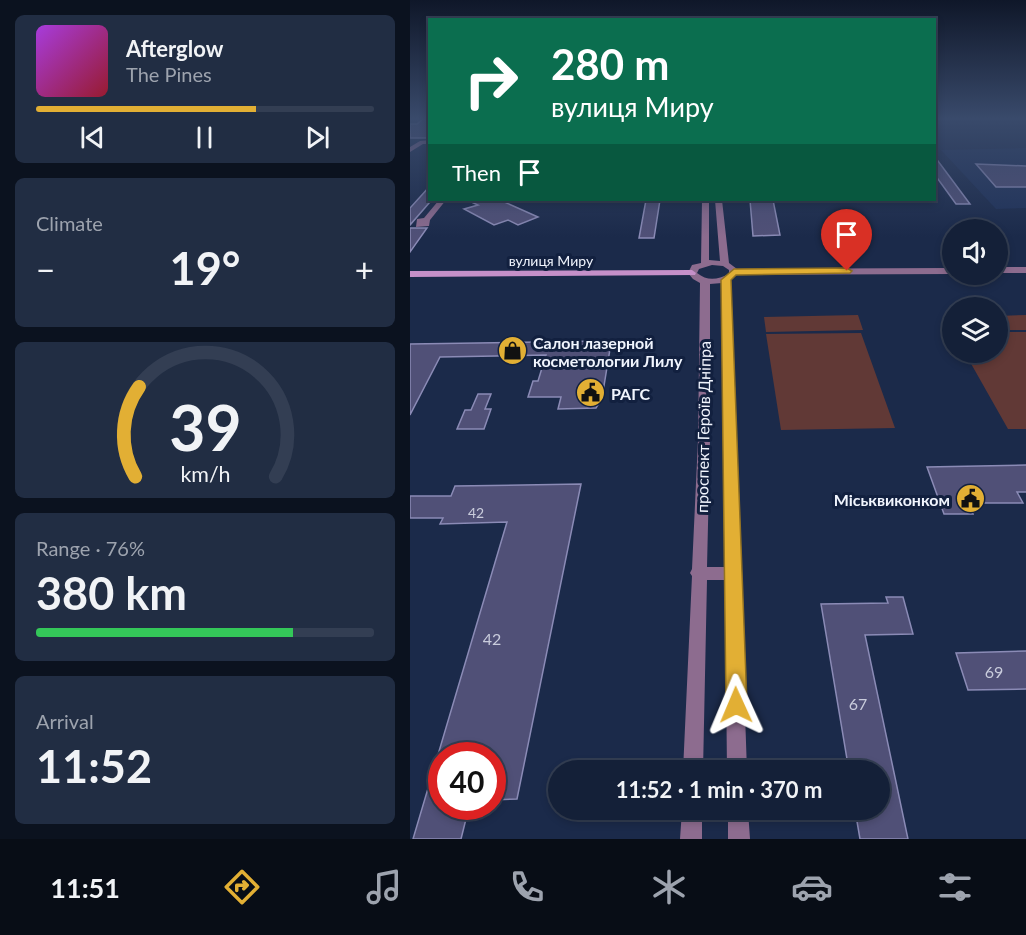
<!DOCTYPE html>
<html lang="en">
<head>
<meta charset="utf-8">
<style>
  :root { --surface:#142038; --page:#212d43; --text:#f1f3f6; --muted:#9da3ae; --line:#333e53; --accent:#e2af34 }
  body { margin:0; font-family:Lato,sans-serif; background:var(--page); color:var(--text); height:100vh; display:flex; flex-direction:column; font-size:22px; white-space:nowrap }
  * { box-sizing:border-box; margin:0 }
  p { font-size:20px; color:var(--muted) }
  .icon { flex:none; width:33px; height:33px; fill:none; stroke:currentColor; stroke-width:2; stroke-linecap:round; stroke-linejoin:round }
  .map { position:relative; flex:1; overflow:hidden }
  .side { display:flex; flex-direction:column; gap:15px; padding:15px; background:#0b121f; width:410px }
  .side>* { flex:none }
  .top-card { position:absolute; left:18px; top:18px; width:508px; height:183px; border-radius:0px; box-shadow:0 3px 9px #0003,0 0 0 2px var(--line); background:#0b6e4f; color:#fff; overflow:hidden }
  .buttons { position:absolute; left:532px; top:219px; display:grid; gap:12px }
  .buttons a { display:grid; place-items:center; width:66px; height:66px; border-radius:50%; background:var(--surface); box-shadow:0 3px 9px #0003,0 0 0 2px var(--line); font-size:30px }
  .speed { position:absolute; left:18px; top:742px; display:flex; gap:12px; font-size:30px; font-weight:700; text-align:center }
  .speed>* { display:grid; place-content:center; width:78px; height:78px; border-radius:50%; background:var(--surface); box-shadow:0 3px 9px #0003,0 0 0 2px var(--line); line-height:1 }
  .speed .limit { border:9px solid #d22; background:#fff; color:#111 }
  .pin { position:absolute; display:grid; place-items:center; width:51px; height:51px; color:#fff; margin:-62px -26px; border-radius:50% 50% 50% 0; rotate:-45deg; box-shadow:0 0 6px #0007 }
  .pin .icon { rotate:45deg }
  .me { position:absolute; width:66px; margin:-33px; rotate:359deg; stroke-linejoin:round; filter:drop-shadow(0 0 4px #0008) }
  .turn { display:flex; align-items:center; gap:21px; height:126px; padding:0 24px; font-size:27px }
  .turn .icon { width:78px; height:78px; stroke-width:2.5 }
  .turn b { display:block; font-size:42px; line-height:51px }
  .then { display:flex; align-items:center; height:57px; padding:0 24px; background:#0003; gap:12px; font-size:22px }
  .big { font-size:45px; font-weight:700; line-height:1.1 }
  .side .card { flex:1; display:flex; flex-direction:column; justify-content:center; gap:9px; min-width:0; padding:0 21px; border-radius:9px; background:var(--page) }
  .side .dial { align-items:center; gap:0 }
  .dial svg { height:156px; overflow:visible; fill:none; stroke:var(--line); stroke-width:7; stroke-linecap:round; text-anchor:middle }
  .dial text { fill:var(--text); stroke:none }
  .song { display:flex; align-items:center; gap:18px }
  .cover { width:72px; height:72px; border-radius:9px; background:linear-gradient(135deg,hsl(280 70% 55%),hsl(350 70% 35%)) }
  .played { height:6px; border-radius:3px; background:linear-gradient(90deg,var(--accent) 65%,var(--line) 65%) }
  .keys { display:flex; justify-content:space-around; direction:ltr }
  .heat { display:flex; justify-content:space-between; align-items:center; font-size:33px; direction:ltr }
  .charge { height:9px; border-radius:4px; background:linear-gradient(90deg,#34c759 76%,var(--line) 0) }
  .trip { position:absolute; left:138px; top:760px; width:342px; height:60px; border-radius:30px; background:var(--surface); box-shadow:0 3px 9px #0003,0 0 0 2px var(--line); font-weight:700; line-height:60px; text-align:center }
  .menu { display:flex; height:96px; justify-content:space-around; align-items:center; background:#080d16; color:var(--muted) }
  .menu .icon { width:42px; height:42px }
  .menu .selected { color:var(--accent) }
  .menu b { font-size:27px; color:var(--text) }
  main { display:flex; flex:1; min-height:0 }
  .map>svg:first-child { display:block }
  .built { fill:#1f3158 }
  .green { fill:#613936 }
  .building { fill:#505077; stroke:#8b8bb6; stroke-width:1.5 }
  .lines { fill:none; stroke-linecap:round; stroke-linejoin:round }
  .minor { fill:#8d6c8f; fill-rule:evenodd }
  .tertiary { fill:#8d6c8f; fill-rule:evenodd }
  .secondary { fill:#c590c9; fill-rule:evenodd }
  .route { fill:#e2af34; stroke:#937222; stroke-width:1.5 }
  .labels { text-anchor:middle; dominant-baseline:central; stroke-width:6; stroke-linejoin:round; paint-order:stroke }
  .far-street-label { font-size:14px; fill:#f1f5fe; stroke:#12203f }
  .number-label { font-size:14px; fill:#c9ccdc }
  .poi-label { font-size:16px; font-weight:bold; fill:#f1f5fe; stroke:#12203f; text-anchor:start }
  .street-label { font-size:16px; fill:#f1f5fe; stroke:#12203f }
  .near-number-label { font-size:16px; fill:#c9ccdc }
</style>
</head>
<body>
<main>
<section class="side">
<div class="card">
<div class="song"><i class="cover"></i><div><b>Afterglow</b><p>The Pines</p></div></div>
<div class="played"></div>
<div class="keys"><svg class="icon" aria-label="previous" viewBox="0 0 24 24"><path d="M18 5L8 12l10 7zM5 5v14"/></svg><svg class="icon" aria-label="pause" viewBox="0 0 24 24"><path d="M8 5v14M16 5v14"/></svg><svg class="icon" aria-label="next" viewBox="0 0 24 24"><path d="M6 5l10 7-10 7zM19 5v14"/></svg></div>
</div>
<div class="card"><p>Climate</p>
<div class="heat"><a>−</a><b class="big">19°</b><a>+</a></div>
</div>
<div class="card dial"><svg viewBox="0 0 100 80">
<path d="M14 69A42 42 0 1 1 86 69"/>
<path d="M14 69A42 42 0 0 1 16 23" stroke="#e2af34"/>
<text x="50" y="56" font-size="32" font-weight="700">39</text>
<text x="50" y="72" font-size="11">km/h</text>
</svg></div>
<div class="card"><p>Range · 76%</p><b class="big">380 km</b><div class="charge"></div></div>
<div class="card"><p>Arrival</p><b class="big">11:52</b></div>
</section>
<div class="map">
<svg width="617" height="839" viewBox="0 0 617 839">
  <rect width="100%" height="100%" fill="#1b2a4a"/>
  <path class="built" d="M616,148V208L586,209L531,150Z"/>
  <path class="green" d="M448,315L453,330L356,332L354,317Z
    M616,315V330H588V316Z
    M588,332H616V429H598L555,353L588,352Z
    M451,333L485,428L371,430L356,334Z"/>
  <path class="building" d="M13,119H20V138H0V124H7Z
    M525,157L560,204H546L525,175Z
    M566,164L617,166V187H586Z
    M20,186V202L0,225V208Z
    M57,200H90L128,217L108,225L98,220L84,225L54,209L68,205Z
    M236,200H250L244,238H229Z
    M340,200H363L370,235L343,236Z
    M0,228H17L0,252Z
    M192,341L200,349L192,398L186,408L148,409L151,397H118L123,381H128L136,355L30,357L0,415V344Z
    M68,394H81L75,409H81L74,429H47L55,410H61Z
    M617,465V492H607L613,503H559L563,514H534L517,467Z
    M171,484L107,799L82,800V756H32V807H59L51,839H3L97,522L30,524L33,518H0V496H41L45,486Z
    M476,597H493L503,634L455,635L498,839H450L445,810H470V771H439L411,604L478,603Z
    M617,651V689L558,690L546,653Z"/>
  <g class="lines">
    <path class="minor" d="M20,140V144H13L0,152V147L10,141Z
      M29,200H36L20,220L19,226L6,227L7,219L14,218Z
      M588,267H617V273H588Z
      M543,268V274L324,275L320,272L324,269Z"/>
    <path class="tertiary" d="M292,200H299V260L310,261L305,200H312L319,263L327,269V275L320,280L337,771H317L315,580H297L293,771H273L282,576L280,573L282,569L288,440L290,283L283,279L278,273L282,265L291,263ZM302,265L313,266L319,270V274C307,280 297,281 287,273L289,269ZM312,283L315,567H297L300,440V284Z
      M272,810H292V839H270Z
      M318,810H338L340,839H318Z"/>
    <path class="secondary" d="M282,270L286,273L285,275L0,277V271Z"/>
  </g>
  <linearGradient id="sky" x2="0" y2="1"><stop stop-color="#0f1729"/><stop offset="0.5" stop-color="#394a6b"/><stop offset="1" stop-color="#394a6b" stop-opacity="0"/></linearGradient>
  <rect width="617" height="237" fill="url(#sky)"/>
  <path class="route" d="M437,268L442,271L440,273L326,275L321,280L337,705L334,713L326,716L319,713L316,705L311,280L324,269Z"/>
  <defs>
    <symbol id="shop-disc" viewBox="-11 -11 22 22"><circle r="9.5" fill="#e2af34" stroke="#12203f"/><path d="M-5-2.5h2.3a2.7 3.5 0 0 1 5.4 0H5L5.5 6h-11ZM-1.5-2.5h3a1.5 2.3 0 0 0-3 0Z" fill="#111"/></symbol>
    <symbol id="civic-disc" viewBox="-11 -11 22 22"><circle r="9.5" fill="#e2af34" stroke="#12203f"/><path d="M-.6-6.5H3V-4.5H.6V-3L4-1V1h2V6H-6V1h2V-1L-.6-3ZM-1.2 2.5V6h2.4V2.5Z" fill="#111"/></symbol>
  </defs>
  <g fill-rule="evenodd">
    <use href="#shop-disc" x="86" y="334" width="33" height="33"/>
    <use href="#civic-disc" x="164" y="376" width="33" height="33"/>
    <use href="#civic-disc" x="544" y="482" width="33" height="33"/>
  </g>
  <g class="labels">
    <g class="far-street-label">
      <text x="141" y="260">вулиця Миру</text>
    </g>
    <g class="number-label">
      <text x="66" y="512">42</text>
    </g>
    <g class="poi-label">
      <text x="123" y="342">Салон лазерной<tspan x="123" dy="18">косметологии Лилу</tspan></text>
      <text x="201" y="393">РАГС</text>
      <text x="540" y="499" text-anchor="end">Міськвиконком</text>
    </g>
    <g class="street-label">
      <text transform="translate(293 427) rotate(-89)">проспект Героїв Дніпра</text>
    </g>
    <g class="near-number-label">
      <text x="82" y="638">42</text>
      <text x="584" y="671">69</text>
      <text x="448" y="703">67</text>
    </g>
  </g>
</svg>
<div class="buttons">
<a><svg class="icon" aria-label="sound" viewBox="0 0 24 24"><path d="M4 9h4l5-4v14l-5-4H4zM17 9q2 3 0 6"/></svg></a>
<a><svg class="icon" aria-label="layers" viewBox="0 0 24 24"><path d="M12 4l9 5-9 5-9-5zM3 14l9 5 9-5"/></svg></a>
</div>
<div class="speed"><div class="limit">40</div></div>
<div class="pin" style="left:437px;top:271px;background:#d93025"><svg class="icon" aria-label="arrive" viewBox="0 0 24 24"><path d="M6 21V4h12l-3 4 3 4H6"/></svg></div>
<svg class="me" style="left:326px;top:705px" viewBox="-20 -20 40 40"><path d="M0-17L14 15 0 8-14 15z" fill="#e2af34" stroke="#fff" stroke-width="4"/></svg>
<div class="trip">11:52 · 1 min · 370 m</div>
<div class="top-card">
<div class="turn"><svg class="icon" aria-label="right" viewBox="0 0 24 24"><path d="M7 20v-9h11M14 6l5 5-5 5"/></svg><div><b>280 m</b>вулиця Миру</div></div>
<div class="then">Then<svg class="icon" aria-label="arrive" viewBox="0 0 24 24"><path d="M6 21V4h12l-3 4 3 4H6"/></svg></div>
</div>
</div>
</main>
<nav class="menu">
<b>11:51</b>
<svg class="icon selected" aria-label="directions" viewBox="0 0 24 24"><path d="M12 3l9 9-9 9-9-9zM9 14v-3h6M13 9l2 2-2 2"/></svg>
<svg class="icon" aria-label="music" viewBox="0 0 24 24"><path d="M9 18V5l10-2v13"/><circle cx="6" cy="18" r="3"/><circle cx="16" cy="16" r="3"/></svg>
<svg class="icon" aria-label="phone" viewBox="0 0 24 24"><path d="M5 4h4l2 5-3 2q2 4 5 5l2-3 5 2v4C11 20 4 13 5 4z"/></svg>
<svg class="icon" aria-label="climate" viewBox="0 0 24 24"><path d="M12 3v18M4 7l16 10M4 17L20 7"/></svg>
<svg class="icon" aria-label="car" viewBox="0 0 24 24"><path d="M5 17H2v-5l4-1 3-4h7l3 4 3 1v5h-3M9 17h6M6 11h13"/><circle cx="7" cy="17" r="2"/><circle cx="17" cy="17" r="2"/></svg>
<svg class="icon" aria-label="filters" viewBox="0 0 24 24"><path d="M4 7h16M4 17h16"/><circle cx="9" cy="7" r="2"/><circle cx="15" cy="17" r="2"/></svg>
</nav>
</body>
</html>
